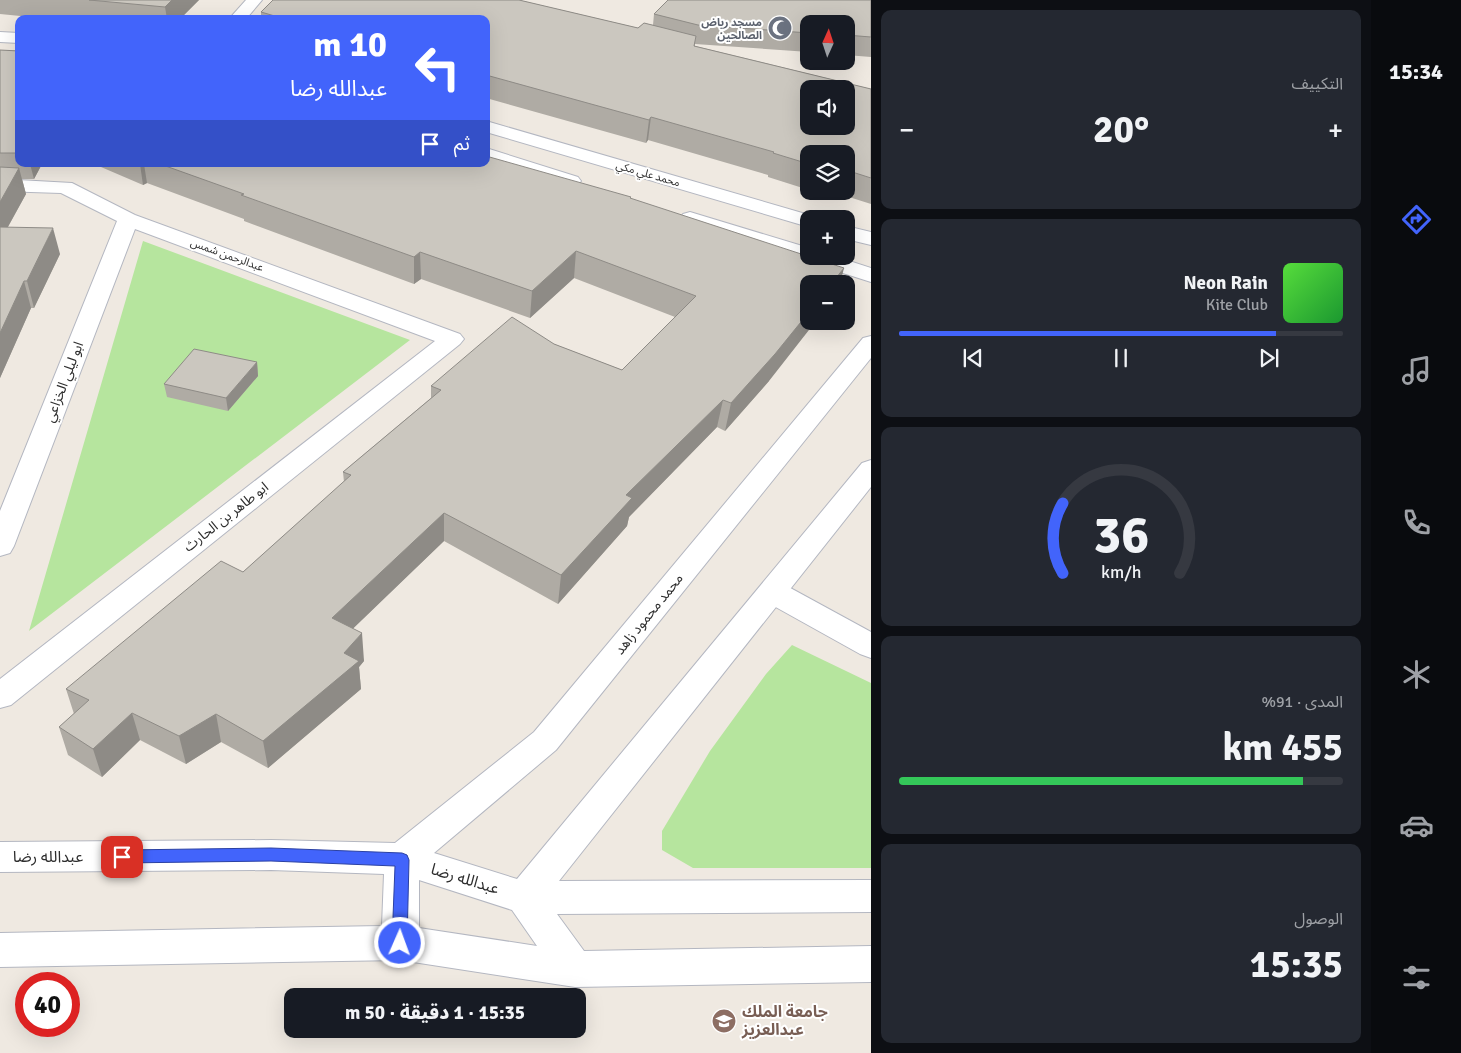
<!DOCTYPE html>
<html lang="ar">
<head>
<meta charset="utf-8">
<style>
  :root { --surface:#171b24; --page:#242831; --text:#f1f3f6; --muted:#9ea1a6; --line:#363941; --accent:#4264fb }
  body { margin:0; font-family:Signika,"Noto Sans Arabic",sans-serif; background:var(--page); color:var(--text); direction:rtl; height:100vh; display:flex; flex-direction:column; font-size:19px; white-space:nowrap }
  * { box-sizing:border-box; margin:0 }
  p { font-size:16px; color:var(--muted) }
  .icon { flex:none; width:28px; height:28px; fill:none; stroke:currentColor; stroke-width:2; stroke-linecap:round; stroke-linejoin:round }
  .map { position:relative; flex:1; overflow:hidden; direction:ltr }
  .sheet { display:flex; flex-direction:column; gap:10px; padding:10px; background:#0d0f14; width:500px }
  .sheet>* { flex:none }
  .hud { position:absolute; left:15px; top:15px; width:475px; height:152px; border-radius:10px; box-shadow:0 5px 20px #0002; direction:rtl; background:#4264fb; color:#fff; overflow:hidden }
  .needle { width:32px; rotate:3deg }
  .buttons { position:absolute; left:800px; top:15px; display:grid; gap:10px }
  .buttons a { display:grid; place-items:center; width:55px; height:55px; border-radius:10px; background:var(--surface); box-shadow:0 5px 20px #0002; font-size:25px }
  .speed { position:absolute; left:15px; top:972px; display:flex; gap:10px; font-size:25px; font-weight:700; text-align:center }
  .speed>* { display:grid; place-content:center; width:65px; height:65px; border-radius:50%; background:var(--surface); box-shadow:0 5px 20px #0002; line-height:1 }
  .speed .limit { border:8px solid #d22; background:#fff; color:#111 }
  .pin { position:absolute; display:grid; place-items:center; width:42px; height:42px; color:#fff; margin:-21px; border-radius:10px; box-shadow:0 2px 8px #0006 }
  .me { position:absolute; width:55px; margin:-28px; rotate:2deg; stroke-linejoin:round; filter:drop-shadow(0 0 4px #0008) }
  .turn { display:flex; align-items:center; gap:18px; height:105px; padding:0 20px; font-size:22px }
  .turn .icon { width:65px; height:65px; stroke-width:2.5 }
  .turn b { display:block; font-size:35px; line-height:42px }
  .then { display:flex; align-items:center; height:48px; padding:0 20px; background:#0003; gap:10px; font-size:19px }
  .big { font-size:38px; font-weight:800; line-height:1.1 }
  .sheet .tile { flex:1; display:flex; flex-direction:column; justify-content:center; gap:8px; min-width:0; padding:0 18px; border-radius:10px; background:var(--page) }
  .sheet .dial { align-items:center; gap:0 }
  .dial svg { height:130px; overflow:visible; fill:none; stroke:var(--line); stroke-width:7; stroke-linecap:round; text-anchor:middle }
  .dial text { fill:var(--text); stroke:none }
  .song { display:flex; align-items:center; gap:15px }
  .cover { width:60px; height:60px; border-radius:8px; background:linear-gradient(135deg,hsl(110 70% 55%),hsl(130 70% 35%)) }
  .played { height:5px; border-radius:2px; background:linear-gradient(90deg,var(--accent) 85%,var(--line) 85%) }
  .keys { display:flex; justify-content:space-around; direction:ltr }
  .heat { display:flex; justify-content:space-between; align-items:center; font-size:28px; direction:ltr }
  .charge { height:8px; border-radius:4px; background:linear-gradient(90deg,#34c759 91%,var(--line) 0) }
  .trip { position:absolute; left:284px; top:988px; width:302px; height:50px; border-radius:10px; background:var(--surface); box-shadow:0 5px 20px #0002; font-weight:800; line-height:50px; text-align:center; direction:rtl }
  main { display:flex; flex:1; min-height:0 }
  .tab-bar { display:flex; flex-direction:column; width:90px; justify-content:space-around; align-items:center; background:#090b0e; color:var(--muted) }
  .tab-bar .icon { width:35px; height:35px }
  .tab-bar .current { color:var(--accent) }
  .tab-bar b { font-size:22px; color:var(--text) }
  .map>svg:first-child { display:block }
  .green { fill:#b6e59e }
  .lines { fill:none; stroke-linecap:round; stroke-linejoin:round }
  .minor-casing { stroke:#b4b7c1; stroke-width:2 }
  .tertiary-casing { stroke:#b4b7c1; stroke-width:2 }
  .minor { fill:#fff; fill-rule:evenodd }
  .tertiary { fill:#fff; fill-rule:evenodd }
  .wall { fill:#afaba4; fill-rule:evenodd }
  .shaded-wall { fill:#8e8b86 }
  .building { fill:#cbc7bf; stroke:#8e8b86; fill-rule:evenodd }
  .route { fill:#4264fb; stroke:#2b41a3 }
  .labels { text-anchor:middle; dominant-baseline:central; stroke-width:4; stroke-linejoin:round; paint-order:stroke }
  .far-worship-label { font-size:11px; font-weight:bold; fill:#5b616d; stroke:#fff; text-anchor:end }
  .far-street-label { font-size:11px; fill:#2e2e2e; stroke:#fff }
  .street-label { font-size:14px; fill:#2e2e2e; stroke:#fff }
  .near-street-label { font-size:16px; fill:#2e2e2e; stroke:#fff }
  .near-education-label { font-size:16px; font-weight:bold; fill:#785e54; stroke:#fff; text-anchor:start }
</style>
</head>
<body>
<main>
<nav class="tab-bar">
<b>15:34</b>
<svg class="icon current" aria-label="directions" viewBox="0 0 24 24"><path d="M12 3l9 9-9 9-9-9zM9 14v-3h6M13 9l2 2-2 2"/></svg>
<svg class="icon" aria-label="music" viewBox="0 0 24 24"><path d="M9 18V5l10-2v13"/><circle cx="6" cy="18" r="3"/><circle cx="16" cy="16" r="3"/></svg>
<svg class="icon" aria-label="phone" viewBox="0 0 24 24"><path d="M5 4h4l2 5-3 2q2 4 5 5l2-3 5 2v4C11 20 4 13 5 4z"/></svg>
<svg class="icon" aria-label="climate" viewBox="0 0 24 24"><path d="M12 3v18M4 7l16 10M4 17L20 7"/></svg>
<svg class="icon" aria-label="car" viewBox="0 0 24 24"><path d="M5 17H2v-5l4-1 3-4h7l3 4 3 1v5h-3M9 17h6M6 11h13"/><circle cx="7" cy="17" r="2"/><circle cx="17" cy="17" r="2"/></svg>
<svg class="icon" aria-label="filters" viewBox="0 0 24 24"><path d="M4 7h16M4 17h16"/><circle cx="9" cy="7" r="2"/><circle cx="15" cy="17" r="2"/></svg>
</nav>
<section class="sheet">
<div class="tile"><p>التكييف</p>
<div class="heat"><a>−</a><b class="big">20°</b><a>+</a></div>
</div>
<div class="tile">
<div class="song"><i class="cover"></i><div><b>Neon Rain</b><p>Kite Club</p></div></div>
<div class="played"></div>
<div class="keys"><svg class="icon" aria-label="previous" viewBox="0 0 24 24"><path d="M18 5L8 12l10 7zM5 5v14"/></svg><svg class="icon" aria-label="pause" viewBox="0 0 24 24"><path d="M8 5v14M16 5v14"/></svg><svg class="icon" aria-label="next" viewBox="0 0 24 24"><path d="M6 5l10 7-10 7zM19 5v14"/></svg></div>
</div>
<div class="tile dial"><svg viewBox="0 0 100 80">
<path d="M14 69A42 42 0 1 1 86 69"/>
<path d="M14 69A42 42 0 0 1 14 26" stroke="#4264fb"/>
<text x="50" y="56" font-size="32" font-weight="700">36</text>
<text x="50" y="72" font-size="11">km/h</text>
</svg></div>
<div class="tile"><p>المدى · 91%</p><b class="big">455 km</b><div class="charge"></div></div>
<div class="tile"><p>الوصول</p><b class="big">15:35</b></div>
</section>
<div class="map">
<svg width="871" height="1053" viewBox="0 0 871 1053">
  <rect width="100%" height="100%" fill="#efe9e1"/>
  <path class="green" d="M143,241L410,340L29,631Z
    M792,645L871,683V868H693L662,850V831L710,751L766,674Z"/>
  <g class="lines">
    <defs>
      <path id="minor" d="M246,0H262L246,19H229Z
        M0,179L72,183L135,215L460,334L464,339L460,344L11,705L0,708V679L435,341L135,229L14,546L10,553L0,556V511L117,221L61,193L0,191Z
        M773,581L783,584L871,632V658L860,654L763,600L759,592L763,584Z"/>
      <path id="tertiary" d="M0,32L19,33V43L0,42Z
        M486,121L816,217L818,219H809V227L802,225L486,132Z
        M486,148L578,177L581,181L578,185L571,187L486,160Z
        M690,212L809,248V256H834L871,268V282L683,222L680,218L683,214Z
        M846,226L871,232V245L846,239Z
        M871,336V358L556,750L434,853L517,879L862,463L871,460V487L559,881L871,880V912L557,914L584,951L871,946V982L575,987L400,960L0,967V933L382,926L384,874L271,870L0,872V842L271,840L395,843L534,732L863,338ZM419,880L512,910L537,946L419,928Z"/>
    </defs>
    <use href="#minor" class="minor-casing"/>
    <use href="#tertiary" class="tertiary-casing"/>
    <use href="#minor" class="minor"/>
    <use href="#tertiary" class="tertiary"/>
  </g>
  <path class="wall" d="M0,0H199L180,19H51L0,14Z
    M273,0H519L638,28L644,23L653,25L654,14L668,0H871V57L846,55V24H809V52L695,44V46L871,89V204L830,191H846V154H809V190L768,177V175L648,140L646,143L486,98V19H261V12ZM809,89H846V126H809Z
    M0,50L19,51V164H42L34,179H22L26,194L8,227L60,254L34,308H31L0,378Z
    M94,164H486L631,199L769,381L725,431L717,427L629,517L627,526L558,604L444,541L353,628L364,661L359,667L361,689L268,768L221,742L186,764L140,740L102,777L68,755L59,727L74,714L66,689L243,572L344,482L343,472L431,398V386L554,344L622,370L675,317L574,278L530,318L421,279L414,284L244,221V219L147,183L143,185Z
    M814,191H828L825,195Z
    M257,362L258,376L228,411L167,397L164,384Z"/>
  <path class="shaded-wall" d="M172,0H199L180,19H167L165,7Z
    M651,117L648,140L646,143L649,120Z
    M30,164H42L34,179Z
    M140,164H144L147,183L143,185Z
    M19,168L26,194L0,241V202Z
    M53,228L60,254L34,308L27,281Z
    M576,251L574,278L530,318L532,291Z
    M420,252L421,279L414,284V257Z
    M844,268L840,284H831Z
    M24,281L31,308L0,378V333Z
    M809,312V321H816L769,381L725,431L731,403Z
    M257,362L258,376L228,411L226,398Z
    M723,400L717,427L629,517L627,526L558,604L561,575L626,495Z
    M444,513V541L335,646L332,618Z
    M362,633L364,661L359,667L361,689L268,768L263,741Z
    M132,713L140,740L102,777L93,749Z
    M216,714L221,742L186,764L179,736Z"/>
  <path class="building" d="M89,0H172L165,7Z
    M273,0H519L638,28L644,23L696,36L694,46L871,89V178L846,170V154H809V164L773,153L774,152L651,117L649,120L486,75V19H285L261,12ZM809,89H846V126H809Z
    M668,0H871V37L846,35V24H809V33L698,25L654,14Z
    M0,50L19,51V153H0Z
    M486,156L631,197L630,198L844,268L831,284H809V312L775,354L731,403L723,400L626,495L632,498L561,575L444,513L332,618L362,633L344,653L359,661L263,741L216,714L179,736L132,713L93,749L59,727L89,700L66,689L221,561L243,572L351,475L343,472L441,390L431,386L512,317L554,344L622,370L696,296L576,251L532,291L420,252L414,257L241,195L244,194L160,164H486Z
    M0,167L19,168L0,202Z
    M0,227L53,228L27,281H24L0,333Z
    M194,349L257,362L226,398L164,384Z"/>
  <path class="route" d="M271,848L402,853L407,855L409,860L407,943L405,948L400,950L394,948L392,943L395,866L271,861L122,863L117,861L115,857L117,852L122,850Z"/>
  <defs>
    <symbol id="mosque-disc" viewBox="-11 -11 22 22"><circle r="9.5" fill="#6b7280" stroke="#fff"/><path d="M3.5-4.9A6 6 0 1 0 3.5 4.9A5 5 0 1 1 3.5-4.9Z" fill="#fff"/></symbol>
    <symbol id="university-disc" viewBox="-11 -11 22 22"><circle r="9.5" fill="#8d6e63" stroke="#fff"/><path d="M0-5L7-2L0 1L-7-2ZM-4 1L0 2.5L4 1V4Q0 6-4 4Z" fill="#fff"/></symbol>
  </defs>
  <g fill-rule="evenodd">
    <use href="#mosque-disc" x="766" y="14" width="28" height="28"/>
    <use href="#university-disc" x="710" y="1007" width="28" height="28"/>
  </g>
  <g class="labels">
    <g class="far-worship-label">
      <text x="762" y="22">مسجد رياض<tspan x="762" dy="13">الصالحين</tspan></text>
    </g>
    <g class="far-street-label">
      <text transform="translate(648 174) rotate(16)">محمد علي مكي</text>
      <text transform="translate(227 255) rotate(20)">عبدالرحمن شمس</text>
    </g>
    <g class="street-label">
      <text transform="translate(64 382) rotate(-69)">ابو ليلي الخزاعي</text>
      <text transform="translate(226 517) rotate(-38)">ابو طاهر بن الحارث</text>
      <text transform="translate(649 614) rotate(-51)">محمد محمود زاهد</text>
    </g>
    <g class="near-street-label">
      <text x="48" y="857">عبدالله رضا</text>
      <text transform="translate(465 879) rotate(17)">عبدالله رضا</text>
    </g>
    <g class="near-education-label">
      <text x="742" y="1012">جامعة الملك<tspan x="742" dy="18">عبدالعزيز</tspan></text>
    </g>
  </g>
</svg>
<div class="buttons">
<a><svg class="needle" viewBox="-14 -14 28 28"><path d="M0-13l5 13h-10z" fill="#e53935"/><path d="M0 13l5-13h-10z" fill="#9ea1a6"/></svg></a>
<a><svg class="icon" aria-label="sound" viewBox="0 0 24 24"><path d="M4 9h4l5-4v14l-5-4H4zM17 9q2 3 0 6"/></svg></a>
<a><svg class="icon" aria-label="layers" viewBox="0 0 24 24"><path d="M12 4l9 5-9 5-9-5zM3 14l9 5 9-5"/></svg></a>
<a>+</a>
<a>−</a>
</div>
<div class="speed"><div class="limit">40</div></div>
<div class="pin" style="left:122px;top:857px;background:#d93025"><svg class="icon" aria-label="arrive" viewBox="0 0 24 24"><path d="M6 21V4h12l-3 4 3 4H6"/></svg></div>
<svg class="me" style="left:400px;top:943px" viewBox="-20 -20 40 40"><circle r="17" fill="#4264fb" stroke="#fff" stroke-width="3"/><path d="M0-11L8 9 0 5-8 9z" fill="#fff"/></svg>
<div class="trip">15:35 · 1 دقيقة · 50 m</div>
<div class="hud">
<div class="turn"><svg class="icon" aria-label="left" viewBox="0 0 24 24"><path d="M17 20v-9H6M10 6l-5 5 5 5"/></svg><div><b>10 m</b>عبدالله رضا</div></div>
<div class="then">ثم<svg class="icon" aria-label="arrive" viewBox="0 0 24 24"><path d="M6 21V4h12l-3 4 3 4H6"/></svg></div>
</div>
</div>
</main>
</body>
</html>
